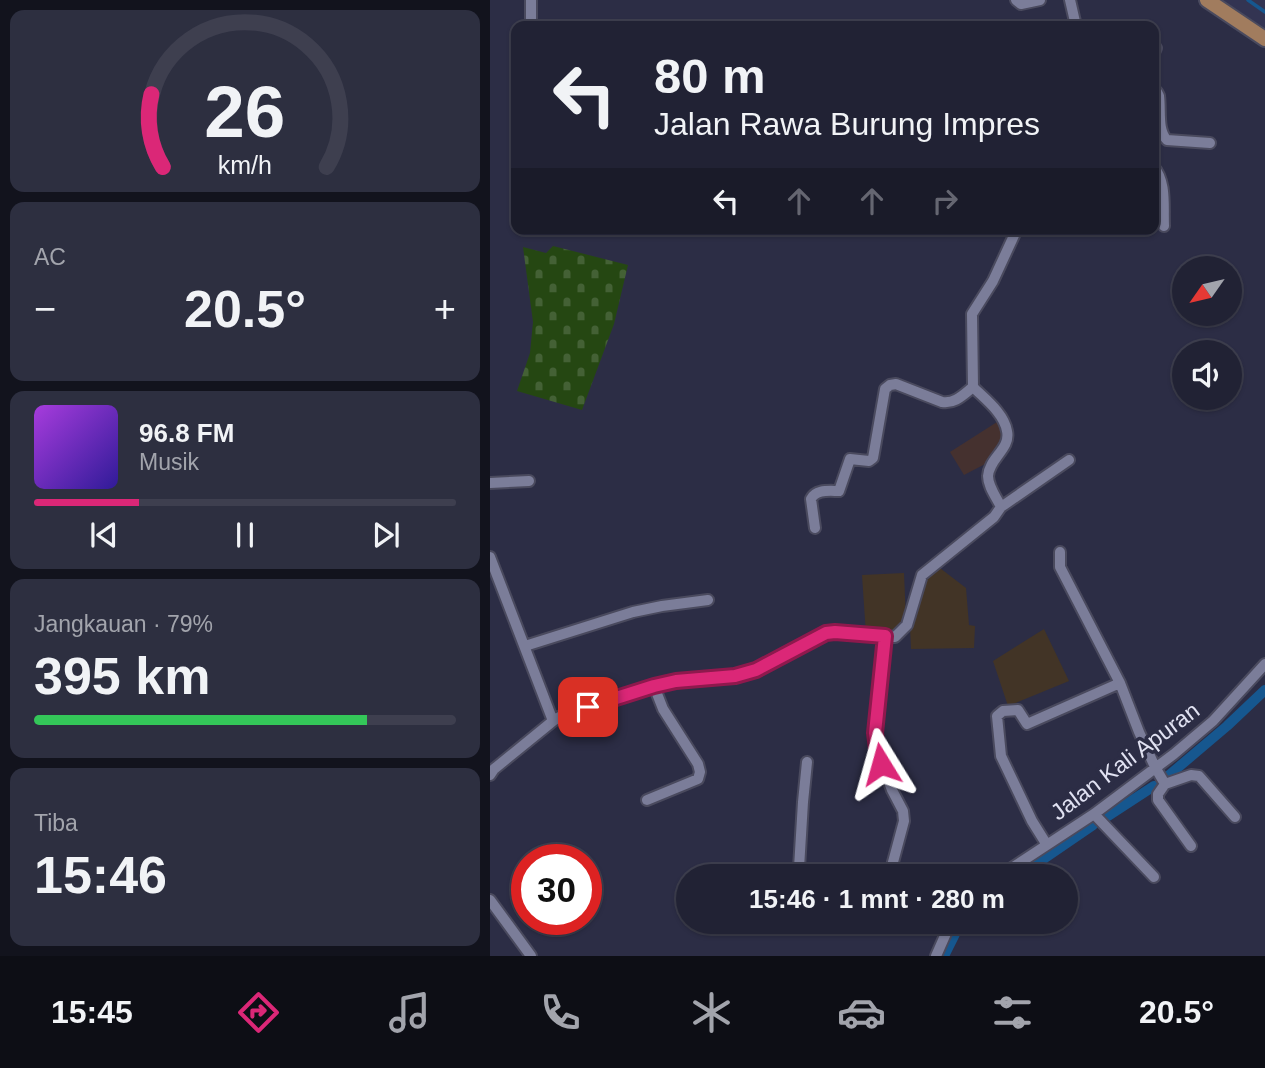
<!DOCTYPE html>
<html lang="id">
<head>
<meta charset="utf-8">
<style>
  :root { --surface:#212234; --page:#2d2f40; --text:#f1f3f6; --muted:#a2a4ac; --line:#3e3f4f; --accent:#db2777 }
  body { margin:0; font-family:Helvetica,sans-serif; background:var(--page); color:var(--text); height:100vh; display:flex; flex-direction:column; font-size:26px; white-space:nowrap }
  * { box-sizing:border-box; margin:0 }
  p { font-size:23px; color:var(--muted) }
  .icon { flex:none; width:38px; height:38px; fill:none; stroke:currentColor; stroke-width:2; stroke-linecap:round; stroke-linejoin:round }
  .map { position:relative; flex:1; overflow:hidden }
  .panel { display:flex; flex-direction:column; gap:10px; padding:10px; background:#12131d; width:490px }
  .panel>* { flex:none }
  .banner { position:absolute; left:21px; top:21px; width:648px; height:214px; border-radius:14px; box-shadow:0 2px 5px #0004,0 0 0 2px var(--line); background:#212234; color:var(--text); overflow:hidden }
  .needle { width:46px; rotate:236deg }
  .fabs { position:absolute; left:682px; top:256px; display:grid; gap:14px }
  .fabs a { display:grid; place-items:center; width:70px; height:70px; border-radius:50%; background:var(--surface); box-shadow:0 2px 5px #0004,0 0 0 2px var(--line); font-size:35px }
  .speed { position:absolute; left:21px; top:844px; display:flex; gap:14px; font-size:35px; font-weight:700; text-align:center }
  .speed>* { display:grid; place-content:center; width:91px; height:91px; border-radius:50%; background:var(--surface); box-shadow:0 2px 5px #0004,0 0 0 2px var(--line); line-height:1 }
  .speed .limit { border:10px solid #d22; background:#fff; color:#111 }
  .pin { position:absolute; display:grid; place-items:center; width:60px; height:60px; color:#fff; margin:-30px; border-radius:14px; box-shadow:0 4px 10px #0006 }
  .me { position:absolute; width:77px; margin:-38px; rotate:352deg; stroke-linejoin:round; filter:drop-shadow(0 0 5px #0008) }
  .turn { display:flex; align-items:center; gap:24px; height:147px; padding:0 28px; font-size:32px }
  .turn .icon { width:91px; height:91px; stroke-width:2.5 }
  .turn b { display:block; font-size:49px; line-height:60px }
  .lanes { display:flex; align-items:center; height:66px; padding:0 28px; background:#0003; justify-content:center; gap:35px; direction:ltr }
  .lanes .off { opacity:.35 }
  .big { font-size:52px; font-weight:700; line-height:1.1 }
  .panel .card { flex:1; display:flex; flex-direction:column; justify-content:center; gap:10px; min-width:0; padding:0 24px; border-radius:14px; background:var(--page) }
  .panel .dial { align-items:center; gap:0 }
  .dial svg { height:182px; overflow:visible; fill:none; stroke:var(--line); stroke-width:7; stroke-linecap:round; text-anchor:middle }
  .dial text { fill:var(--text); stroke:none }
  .song { display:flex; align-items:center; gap:21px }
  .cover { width:84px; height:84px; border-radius:10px; background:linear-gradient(135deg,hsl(280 70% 55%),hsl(250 70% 35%)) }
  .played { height:7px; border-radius:4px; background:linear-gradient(90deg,var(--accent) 25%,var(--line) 25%) }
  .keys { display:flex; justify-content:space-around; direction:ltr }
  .heat { display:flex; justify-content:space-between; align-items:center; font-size:38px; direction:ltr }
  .charge { height:10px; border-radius:5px; background:linear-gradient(90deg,#34c759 79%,var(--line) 0) }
  .trip { position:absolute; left:186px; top:864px; width:402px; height:70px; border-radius:35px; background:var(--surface); box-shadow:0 2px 5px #0004,0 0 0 2px var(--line); font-weight:700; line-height:70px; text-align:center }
  .menu { display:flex; height:112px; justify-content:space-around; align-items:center; background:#0d0e15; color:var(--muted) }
  .menu .icon { width:49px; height:49px }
  .menu .selected { color:var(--accent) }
  .menu b { font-size:32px; color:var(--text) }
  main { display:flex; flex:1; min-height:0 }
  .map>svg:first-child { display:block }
  .commercial { fill:#45312f }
  .built { fill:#333452 }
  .education { fill:#423426 }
  .cemetery { fill:url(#cemetery-stones) }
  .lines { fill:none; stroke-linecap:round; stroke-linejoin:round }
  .stream { stroke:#16578f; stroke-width:3.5 }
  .canal { stroke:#16578f; stroke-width:10 }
  .minor-casing { stroke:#4a4a5e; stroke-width:14 }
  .major-casing { stroke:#4a4a5e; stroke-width:18 }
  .minor { stroke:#7b7d99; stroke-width:10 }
  .major { stroke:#a17c5e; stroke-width:14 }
  .route-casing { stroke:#8e194d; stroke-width:18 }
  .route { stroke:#db2777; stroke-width:12 }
  .labels { text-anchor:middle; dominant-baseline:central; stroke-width:7; stroke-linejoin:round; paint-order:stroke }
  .street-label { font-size:23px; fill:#e1e2f2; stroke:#2c2d45 }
</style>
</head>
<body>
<main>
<section class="panel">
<div class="card dial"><svg viewBox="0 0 100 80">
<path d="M14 69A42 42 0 1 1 86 69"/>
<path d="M14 69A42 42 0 0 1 9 37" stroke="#db2777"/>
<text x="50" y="56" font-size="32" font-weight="700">26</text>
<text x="50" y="72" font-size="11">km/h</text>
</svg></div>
<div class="card"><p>AC</p>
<div class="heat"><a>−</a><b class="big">20.5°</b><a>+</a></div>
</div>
<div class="card">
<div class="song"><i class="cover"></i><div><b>96.8 FM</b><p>Musik</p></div></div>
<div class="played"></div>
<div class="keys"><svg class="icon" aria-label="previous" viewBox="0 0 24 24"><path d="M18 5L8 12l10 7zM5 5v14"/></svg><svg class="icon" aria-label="pause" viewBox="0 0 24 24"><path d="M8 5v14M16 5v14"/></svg><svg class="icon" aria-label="next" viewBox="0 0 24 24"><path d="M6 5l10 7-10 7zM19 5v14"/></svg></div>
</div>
<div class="card"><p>Jangkauan · 79%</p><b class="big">395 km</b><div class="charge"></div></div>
<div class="card"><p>Tiba</p><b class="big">15:46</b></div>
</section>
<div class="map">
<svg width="775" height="956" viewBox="0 0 775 956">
  <defs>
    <pattern id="cemetery-stones" width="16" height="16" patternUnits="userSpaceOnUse" patternTransform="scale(1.75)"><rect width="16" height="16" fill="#254712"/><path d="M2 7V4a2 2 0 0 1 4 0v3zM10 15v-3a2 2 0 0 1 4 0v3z" fill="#446135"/></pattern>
  </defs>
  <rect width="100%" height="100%" fill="#2c2d45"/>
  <path class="commercial" d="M507,422L514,430L515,439L501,461L474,475L460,452Z"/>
  <path class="built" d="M732,0H775V29L759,18Z"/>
  <path class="education" d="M446,565L476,588L479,625L485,626L484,648L421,649L420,627L432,584Z
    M414,573L416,620L408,633L376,635L372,575Z
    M554,629L579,681L518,706L503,661Z"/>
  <path class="cemetery" d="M63,246L138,265L124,324L92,410L27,391L40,353L43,322L33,247L56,253Z"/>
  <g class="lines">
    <path class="stream" d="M758,0L775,12"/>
    <path class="canal" d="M678,776L737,726L775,690
      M618,816L664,786
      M527,877L603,825
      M454,956L471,922"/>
    <defs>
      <path id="minor" d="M526,0L531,4L550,0
        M580,0L586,26
        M41,26V0
        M663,55L666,48
        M663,91L667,92L669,96C671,110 667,130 677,140L720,143
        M663,166C677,182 673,206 674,226
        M0,483L39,481
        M511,507L579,460
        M325,528L321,499C326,489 339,491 349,491L360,459L379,461L383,458L395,389L400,385L406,384L452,402C465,404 473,395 483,387
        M570,552V567L630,683L649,732L665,767L675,784L668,794V800L701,846
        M0,557L63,721
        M395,636L385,733L387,749L402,790L413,811L414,821L399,877
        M35,646L143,612L172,606L218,600
        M0,775L4,769L63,721L76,713L185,681L245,676L266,670L336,633L345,632L405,637L417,625L432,575L504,517L511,507C507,498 498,487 498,476C499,458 521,449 517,431C514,413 495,399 483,387L482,314L503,281L527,229
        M675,784L701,775L709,776L745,817
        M157,800L208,779L210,772L208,764L173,709L164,686
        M604,814L664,877
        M557,845L542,821L511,756L507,716L513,711L528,710L537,724L630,683
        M309,868L313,802L317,762
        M266,877C301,863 323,870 358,877
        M508,877L604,814L684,754L723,721L775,664
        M0,900L41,956
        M446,956L461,922"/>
      <path id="major" d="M717,0L775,39"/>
    </defs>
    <use href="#minor" class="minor-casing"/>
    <use href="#major" class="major-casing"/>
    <use href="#minor" class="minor"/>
    <use href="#major" class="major"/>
  </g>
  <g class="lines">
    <defs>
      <path id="route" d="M98,707L164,686L186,681L245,676L266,670L336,633L345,632L395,636L385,733L387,749L391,764"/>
    </defs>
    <use href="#route" class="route-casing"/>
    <use href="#route" class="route"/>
  </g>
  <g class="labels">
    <g class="street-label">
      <text transform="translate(635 761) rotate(-37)">Jalan Kali Apuran</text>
    </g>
  </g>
</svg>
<div class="fabs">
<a><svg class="needle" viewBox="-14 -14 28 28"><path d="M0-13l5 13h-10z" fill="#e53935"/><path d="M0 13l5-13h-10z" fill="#a2a4ac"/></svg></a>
<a><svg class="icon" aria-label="sound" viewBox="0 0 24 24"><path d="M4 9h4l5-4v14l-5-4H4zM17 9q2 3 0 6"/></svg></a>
</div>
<div class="speed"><div class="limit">30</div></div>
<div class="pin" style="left:98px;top:707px;background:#d93025"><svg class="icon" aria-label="arrive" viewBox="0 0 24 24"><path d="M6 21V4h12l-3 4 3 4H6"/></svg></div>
<svg class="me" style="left:391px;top:764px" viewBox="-20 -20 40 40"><path d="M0-17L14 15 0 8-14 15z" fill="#db2777" stroke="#fff" stroke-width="4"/></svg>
<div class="trip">15:46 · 1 mnt · 280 m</div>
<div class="banner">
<div class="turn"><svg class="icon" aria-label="left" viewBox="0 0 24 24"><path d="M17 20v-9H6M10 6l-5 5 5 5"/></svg><div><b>80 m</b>Jalan Rawa Burung Impres</div></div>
<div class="lanes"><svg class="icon" aria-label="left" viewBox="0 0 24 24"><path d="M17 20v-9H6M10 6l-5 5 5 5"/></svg><svg class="icon off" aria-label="ahead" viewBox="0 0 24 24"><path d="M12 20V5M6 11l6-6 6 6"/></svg><svg class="icon off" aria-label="ahead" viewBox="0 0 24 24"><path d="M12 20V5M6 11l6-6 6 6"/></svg><svg class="icon off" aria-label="right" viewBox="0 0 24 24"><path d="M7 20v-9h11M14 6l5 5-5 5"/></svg></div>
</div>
</div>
</main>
<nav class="menu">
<b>15:45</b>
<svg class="icon selected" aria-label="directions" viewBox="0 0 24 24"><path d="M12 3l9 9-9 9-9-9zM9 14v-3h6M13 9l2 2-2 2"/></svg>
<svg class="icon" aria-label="music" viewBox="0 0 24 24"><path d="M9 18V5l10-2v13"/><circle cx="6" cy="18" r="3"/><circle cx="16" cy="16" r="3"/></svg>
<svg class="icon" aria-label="phone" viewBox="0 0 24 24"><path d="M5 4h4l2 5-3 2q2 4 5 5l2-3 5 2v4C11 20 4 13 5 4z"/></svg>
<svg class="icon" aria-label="climate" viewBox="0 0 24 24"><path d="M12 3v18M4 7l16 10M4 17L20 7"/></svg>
<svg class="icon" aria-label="car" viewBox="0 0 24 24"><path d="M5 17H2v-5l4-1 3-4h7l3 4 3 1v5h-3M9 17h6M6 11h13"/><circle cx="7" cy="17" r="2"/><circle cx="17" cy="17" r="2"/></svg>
<svg class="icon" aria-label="filters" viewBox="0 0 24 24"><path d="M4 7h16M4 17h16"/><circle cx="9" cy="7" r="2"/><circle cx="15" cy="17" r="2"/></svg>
<b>20.5°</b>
</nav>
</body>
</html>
